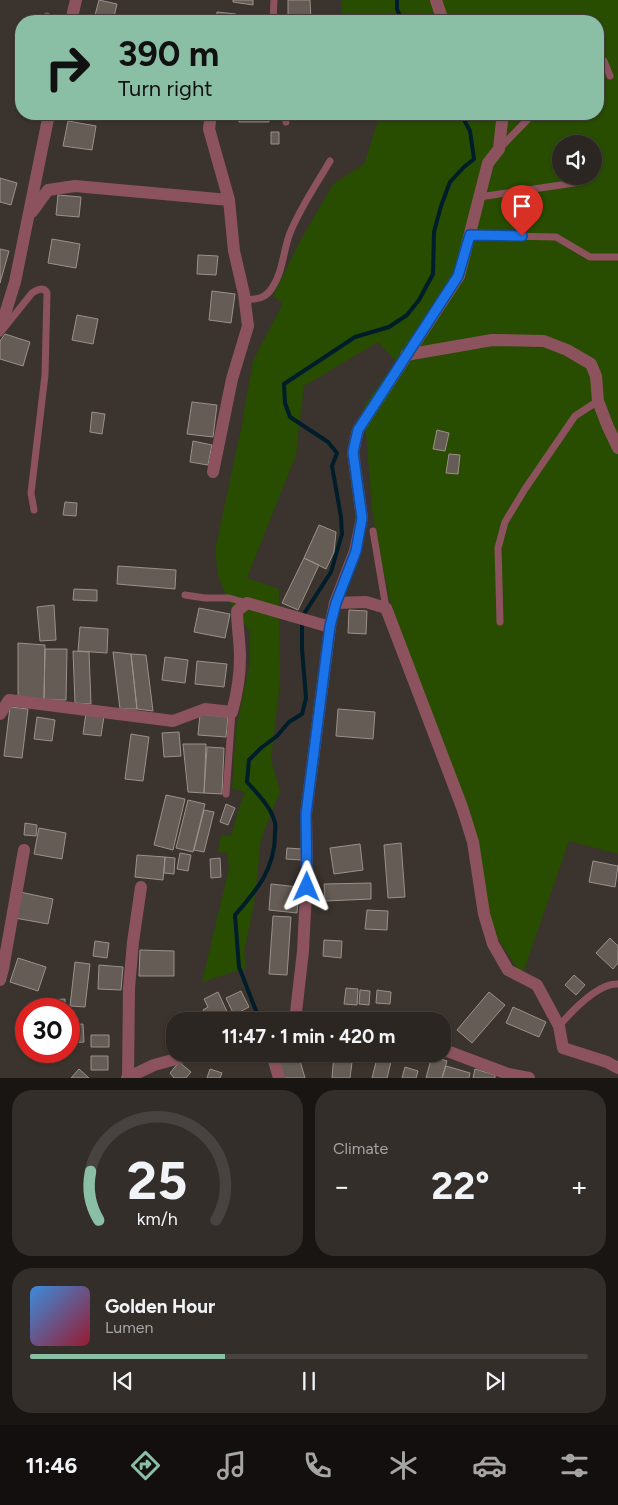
<!DOCTYPE html>
<html lang="en">
<head>
<meta charset="utf-8">
<style>
  :root { --surface:#2c2622; --page:#342e2a; --text:#f1f3f6; --muted:#a6a5a5; --line:#484340; --accent:#8abfa5 }
  body { margin:0; font-family:Figtree,sans-serif; background:var(--page); color:var(--text); height:100vh; display:flex; flex-direction:column; font-size:19px; white-space:nowrap }
  * { box-sizing:border-box; margin:0 }
  p { font-size:16px; color:var(--muted) }
  .icon { flex:none; width:28px; height:28px; fill:none; stroke:currentColor; stroke-width:2; stroke-linecap:round; stroke-linejoin:round }
  .map { position:relative; height:1078px; overflow:hidden }
  .sheet { display:flex; flex-direction:column; gap:12px; padding:12px; background:#181513; flex:1 }
  .sheet>* { flex:none }
  .banner { position:absolute; left:15px; top:15px; width:589px; height:105px; border-radius:20px; box-shadow:0 1px 4px #0004,0 0 0 1px var(--line); background:#8abfa5; color:#111; overflow:hidden }
  .tools { position:absolute; left:552px; top:135px; display:grid; gap:10px }
  .tools a { display:grid; place-items:center; width:50px; height:50px; border-radius:50%; background:var(--surface); box-shadow:0 1px 4px #0004,0 0 0 1px var(--line); font-size:25px }
  .speed { position:absolute; left:15px; top:998px; display:flex; gap:10px; font-size:25px; font-weight:700; text-align:center }
  .speed>* { display:grid; place-content:center; width:65px; height:65px; border-radius:50%; background:var(--surface); box-shadow:0 1px 4px #0004,0 0 0 1px var(--line); line-height:1 }
  .speed .limit { border:8px solid #d22; background:#fff; color:#111 }
  .pin { position:absolute; display:grid; place-items:center; width:42px; height:42px; color:#fff; margin:-51px -21px; border-radius:50% 50% 50% 0; rotate:-45deg; box-shadow:0 0 5px #0007 }
  .pin .icon { rotate:45deg }
  .me { position:absolute; width:55px; margin:-28px; rotate:1deg; stroke-linejoin:round; filter:drop-shadow(0 0 4px #0008) }
  .turn { display:flex; align-items:center; gap:18px; height:105px; padding:0 20px; font-size:22px }
  .turn .icon { width:65px; height:65px; stroke-width:2.5 }
  .turn b { display:block; font-size:35px; line-height:42px }
  .big { font-size:38px; font-weight:700; line-height:1.1 }
  .sheet .widget { flex:1; display:flex; flex-direction:column; justify-content:center; gap:8px; min-width:0; padding:0 18px; border-radius:20px; background:var(--page) }
  .sheet .dial { align-items:center; gap:0 }
  .dial svg { height:130px; overflow:visible; fill:none; stroke:var(--line); stroke-width:7; stroke-linecap:round; text-anchor:middle }
  .dial text { fill:var(--text); stroke:none }
  .song { display:flex; align-items:center; gap:15px }
  .cover { width:60px; height:60px; border-radius:8px; background:linear-gradient(135deg,hsl(210 70% 55%),hsl(350 70% 35%)) }
  .played { height:5px; border-radius:2px; background:linear-gradient(90deg,var(--accent) 35%,var(--line) 35%) }
  .keys { display:flex; justify-content:space-around; direction:ltr }
  .heat { display:flex; justify-content:space-between; align-items:center; font-size:28px; direction:ltr }
  .sheet .tiles { flex:1; display:grid; gap:12px; grid-template-columns:1fr 1fr }
  .widget:last-child { grid-column:span 2 }
  .trip { position:absolute; left:166px; top:1012px; width:285px; height:50px; border-radius:20px; background:var(--surface); box-shadow:0 1px 4px #0004,0 0 0 1px var(--line); font-weight:700; line-height:50px; text-align:center }
  .tab-bar { display:flex; height:80px; justify-content:space-around; align-items:center; background:#120f0e; color:var(--muted) }
  .tab-bar .icon { width:35px; height:35px }
  .tab-bar .current { color:var(--accent) }
  .tab-bar b { font-size:22px; color:var(--text) }
  .map>svg:first-child { display:block }
  .green { fill:#284d00; fill-rule:evenodd }
  .lines { fill:none; stroke-linecap:round; stroke-linejoin:round }
  .stream { stroke:#001e2a; stroke-width:4 }
  .building { fill:#665c56; stroke:#9b918a }
  .lane { stroke:#8c535f; stroke-width:7 }
  .street { stroke:#8c535f; stroke-width:12 }
  .route-casing { stroke:#114b97; stroke-width:12 }
  .route { stroke:#1a73e8; stroke-width:9 }
</style>
</head>
<body>
<div class="map">
<svg width="618" height="1078" viewBox="0 0 618 1078">
  <rect width="100%" height="100%" fill="#3b332d"/>
  <path class="green" d="M341,0H618V854L569,841L522,976L491,928L431,714L390,601L378,545L372,510L364,406L396,361L378,342L304,386L296,455L247,578L279,589L280,682L271,760L280,791L261,839L254,904L244,952L246,968L202,982L229,868L227,853L218,851L221,835L231,836L244,792L232,788L236,729L250,662V632L229,602L218,576L215,550L241,429L253,361L283,303L273,296L299,243L333,184L364,164L378,121L377,114H598V21H341ZM561,144H594V176H561Z"/>
  <g class="lines">
    <path class="stream" d="M397,0V9L402,21
      M260,1021L239,967L235,915C257,890 275,869 275,834C275,831 276,826 275,823C272,808 257,793 247,782L249,760L261,748L277,736L289,722L302,714L306,698L302,649V617L331,572L342,534L341,517L332,466L337,453L328,442L290,417L285,403L284,384L355,337L389,327L407,315L419,300L433,274L434,232L441,206L450,182L464,167L474,159L470,131L461,114"/>
  </g>
  <path class="building" d="M99,0L117,4L113,21L94,19Z
    M233,0H253V5L233,2Z
    M288,0H310L311,21H288Z
    M217,12L236,14L235,21H216Z
    M239,114H270L269,122H239Z
    M68,121L96,126L92,150L63,146Z
    M271,132H279V144H271Z
    M0,178L17,183L11,205L0,202Z
    M58,195L81,197L79,217L56,215Z
    M52,239L80,244L76,268L48,263Z
    M0,249L9,251L0,283Z
    M198,255L218,256L216,275L197,274Z
    M212,291L235,294L231,323L209,320Z
    M77,315L98,319L93,344L72,340Z
    M5,334L30,342L23,366L0,359V341Z
    M192,402L217,405L213,437L187,434Z
    M92,412L105,414L102,434L90,432Z
    M437,430L449,433L445,451L433,449Z
    M193,441L212,445L208,465L190,462Z
    M449,454L460,455L458,474L446,473Z
    M65,502L77,503L76,516L63,515Z
    M319,525L336,532L334,552L326,569L304,558Z
    M304,558L319,565L298,610L282,603Z
    M118,566L176,570L175,589L117,584Z
    M74,589L97,590V601L73,600Z
    M54,605L56,640L40,641L37,607Z
    M199,608L230,614L225,638L194,632Z
    M349,610L367,611L366,634L348,633Z
    M80,627L108,629L107,653L78,651Z
    M18,643L45,645L44,700L18,696Z
    M45,649H67L66,700H44Z
    M73,651L89,652L91,704L75,703Z
    M113,652L131,654L137,709H120Z
    M131,654L146,655L153,711L137,709Z
    M165,657L188,660L185,683L162,680Z
    M197,661L227,664L224,687L195,684Z
    M10,707L28,709L22,758L4,756Z
    M338,709L375,712L373,739L336,736Z
    M86,713L104,716L101,736L83,734Z
    M200,714L228,717L226,737L198,735Z
    M37,717L55,720L52,741L34,739Z
    M179,732L181,756L164,757L162,733Z
    M131,734L149,737L143,781L125,779Z
    M183,744H206L204,793L188,792Z
    M207,747L224,748L222,794L204,793Z
    M166,795L185,799L173,850L154,845Z
    M188,800L205,804L193,852L176,848Z
    M226,804L235,808L228,825L220,822Z
    M204,810L214,812L204,852L194,850Z
    M25,823L37,825L36,836L24,835Z
    M39,828L66,833L62,859L34,854Z
    M401,843L405,897L388,898L384,845Z
    M360,844L363,870L334,874L330,848Z
    M287,848L302,849L301,860L286,859Z
    M180,853L191,855L188,871L177,869Z
    M137,855L165,857L163,880L135,877Z
    M165,857L175,858L174,874L164,873Z
    M220,858L221,877L211,878L210,859Z
    M593,861L618,866L615,887L589,882Z
    M371,883V899L325,901L324,884Z
    M271,884L299,887L297,913L269,910Z
    M20,892L53,899L48,924L15,918Z
    M367,910L388,911L387,930L365,929Z
    M273,916L291,917L287,975L269,974Z
    M610,938L618,946V963L613,969L596,953Z
    M324,940L342,941L341,958L323,956Z
    M95,941L109,943L107,958L93,956Z
    M140,950L174,951V976H139Z
    M18,958L46,967L38,991L10,982Z
    M75,962L90,964L85,1007L70,1006Z
    M99,965L123,967L121,990L98,989Z
    M574,975L585,985L576,995L565,985Z
    M346,988L358,989L357,1005L344,1004Z
    M360,990L370,991L369,1005L359,1004Z
    M377,990L391,992L390,1004L376,1003Z
    M241,991L249,1007L234,1015L226,998Z
    M218,992L229,1016L217,1021H215L213,1018L208,1021L203,1010L208,1007L204,999Z
    M489,992L505,1005L472,1043L457,1030Z
    M65,999V1009H46V1000Z
    M513,1007L546,1022L539,1037L506,1023Z
    M83,1024L84,1042L69,1043V1025Z
    M91,1035H109V1047H91Z
    M276,1054H298L305,1078H284Z
    M334,1054H353L350,1078H332Z
    M378,1054H393L387,1078H372Z
    M91,1056H108V1070H91Z
    M432,1056L447,1061L442,1078H426Z
    M179,1062L191,1072L186,1078H174L170,1073Z
    M446,1066L470,1073L469,1078H442Z
    M405,1067L418,1071L416,1078H402Z
    M79,1069L89,1078H71Z
    M210,1069L222,1073L220,1078H207Z
    M475,1069L495,1075V1078H473Z"/>
  <g class="lines">
    <path class="lane" d="M47,21V16
      M273,21L274,0
      M598,66L604,61L610,76
      M285,114L286,122
      M501,147L533,114
      M479,197L581,182
      M470,235L556,237L590,257H618
      M245,300C257,299 265,299 272,288C283,272 283,251 290,233C300,208 316,185 330,161
      M0,333L32,293C37,290 44,286 47,293L45,375L31,493L34,510
      M373,531L386,608
      M185,595L205,598H229L247,603
      M500,622L498,548L505,522L525,489L575,416L598,401
      M226,794L232,712
      M559,1026C571,1012 598,983 618,984"/>
    <path class="street" d="M436,0L443,21
      M71,21L76,0
      M211,114L209,129L229,200L234,251L244,294L248,326L232,379L213,472
      M32,212L48,190L75,186L229,200
      M0,324L5,314L15,282L49,114
      M406,355L492,340L544,341L567,350L591,364L596,376L598,401L608,427L618,448
      M335,603L366,602L386,608L462,807L473,842L484,914L493,944L508,970L537,985L559,1026L563,1048L607,1062L618,1068
      M0,714L9,700L173,721L205,709L232,712C237,694 240,676 240,657C240,642 237,626 237,611L247,603L330,627
      M0,980L3,969L24,850
      M295,1021L303,951L307,871L306,814L330,627L335,603L355,551L362,518L353,452L358,430L459,276L488,163L499,149L502,121L500,114
      M442,1049L508,1074L529,1078
      M272,1054L279,1078
      M128,1077L129,988L133,942L141,887
      M127,1078L154,1065L195,1054"/>
  </g>
  <g class="lines">
    <defs>
      <path id="route" d="M307,887L306,814L330,626L336,603L356,551L362,518L353,452L358,430L458,276L470,235L522,236"/>
    </defs>
    <use href="#route" class="route-casing"/>
    <use href="#route" class="route"/>
  </g>
</svg>
<div class="tools">
<a><svg class="icon" aria-label="sound" viewBox="0 0 24 24"><path d="M4 9h4l5-4v14l-5-4H4zM17 9q2 3 0 6"/></svg></a>
</div>
<div class="speed"><div class="limit">30</div></div>
<div class="pin" style="left:522px;top:236px;background:#d93025"><svg class="icon" aria-label="arrive" viewBox="0 0 24 24"><path d="M6 21V4h12l-3 4 3 4H6"/></svg></div>
<svg class="me" style="left:307px;top:887px" viewBox="-20 -20 40 40"><path d="M0-17L14 15 0 8-14 15z" fill="#1a73e8" stroke="#fff" stroke-width="4"/></svg>
<div class="trip">11:47 · 1 min · 420 m</div>
<div class="banner">
<div class="turn"><svg class="icon" aria-label="right" viewBox="0 0 24 24"><path d="M7 20v-9h11M14 6l5 5-5 5"/></svg><div><b>390 m</b>Turn right</div></div>
</div>
</div>
<section class="sheet">
<div class="tiles">
<div class="widget dial"><svg viewBox="0 0 100 80">
<path d="M14 69A42 42 0 1 1 86 69"/>
<path d="M14 69A42 42 0 0 1 9 39" stroke="#8abfa5"/>
<text x="50" y="56" font-size="32" font-weight="700">25</text>
<text x="50" y="72" font-size="11">km/h</text>
</svg></div>
<div class="widget"><p>Climate</p>
<div class="heat"><a>−</a><b class="big">22°</b><a>+</a></div>
</div>
<div class="widget">
<div class="song"><i class="cover"></i><div><b>Golden Hour</b><p>Lumen</p></div></div>
<div class="played"></div>
<div class="keys"><svg class="icon" aria-label="previous" viewBox="0 0 24 24"><path d="M18 5L8 12l10 7zM5 5v14"/></svg><svg class="icon" aria-label="pause" viewBox="0 0 24 24"><path d="M8 5v14M16 5v14"/></svg><svg class="icon" aria-label="next" viewBox="0 0 24 24"><path d="M6 5l10 7-10 7zM19 5v14"/></svg></div>
</div>
</div>
</section>
<nav class="tab-bar">
<b>11:46</b>
<svg class="icon current" aria-label="directions" viewBox="0 0 24 24"><path d="M12 3l9 9-9 9-9-9zM9 14v-3h6M13 9l2 2-2 2"/></svg>
<svg class="icon" aria-label="music" viewBox="0 0 24 24"><path d="M9 18V5l10-2v13"/><circle cx="6" cy="18" r="3"/><circle cx="16" cy="16" r="3"/></svg>
<svg class="icon" aria-label="phone" viewBox="0 0 24 24"><path d="M5 4h4l2 5-3 2q2 4 5 5l2-3 5 2v4C11 20 4 13 5 4z"/></svg>
<svg class="icon" aria-label="climate" viewBox="0 0 24 24"><path d="M12 3v18M4 7l16 10M4 17L20 7"/></svg>
<svg class="icon" aria-label="car" viewBox="0 0 24 24"><path d="M5 17H2v-5l4-1 3-4h7l3 4 3 1v5h-3M9 17h6M6 11h13"/><circle cx="7" cy="17" r="2"/><circle cx="17" cy="17" r="2"/></svg>
<svg class="icon" aria-label="filters" viewBox="0 0 24 24"><path d="M4 7h16M4 17h16"/><circle cx="9" cy="7" r="2"/><circle cx="15" cy="17" r="2"/></svg>
</nav>
</body>
</html>
